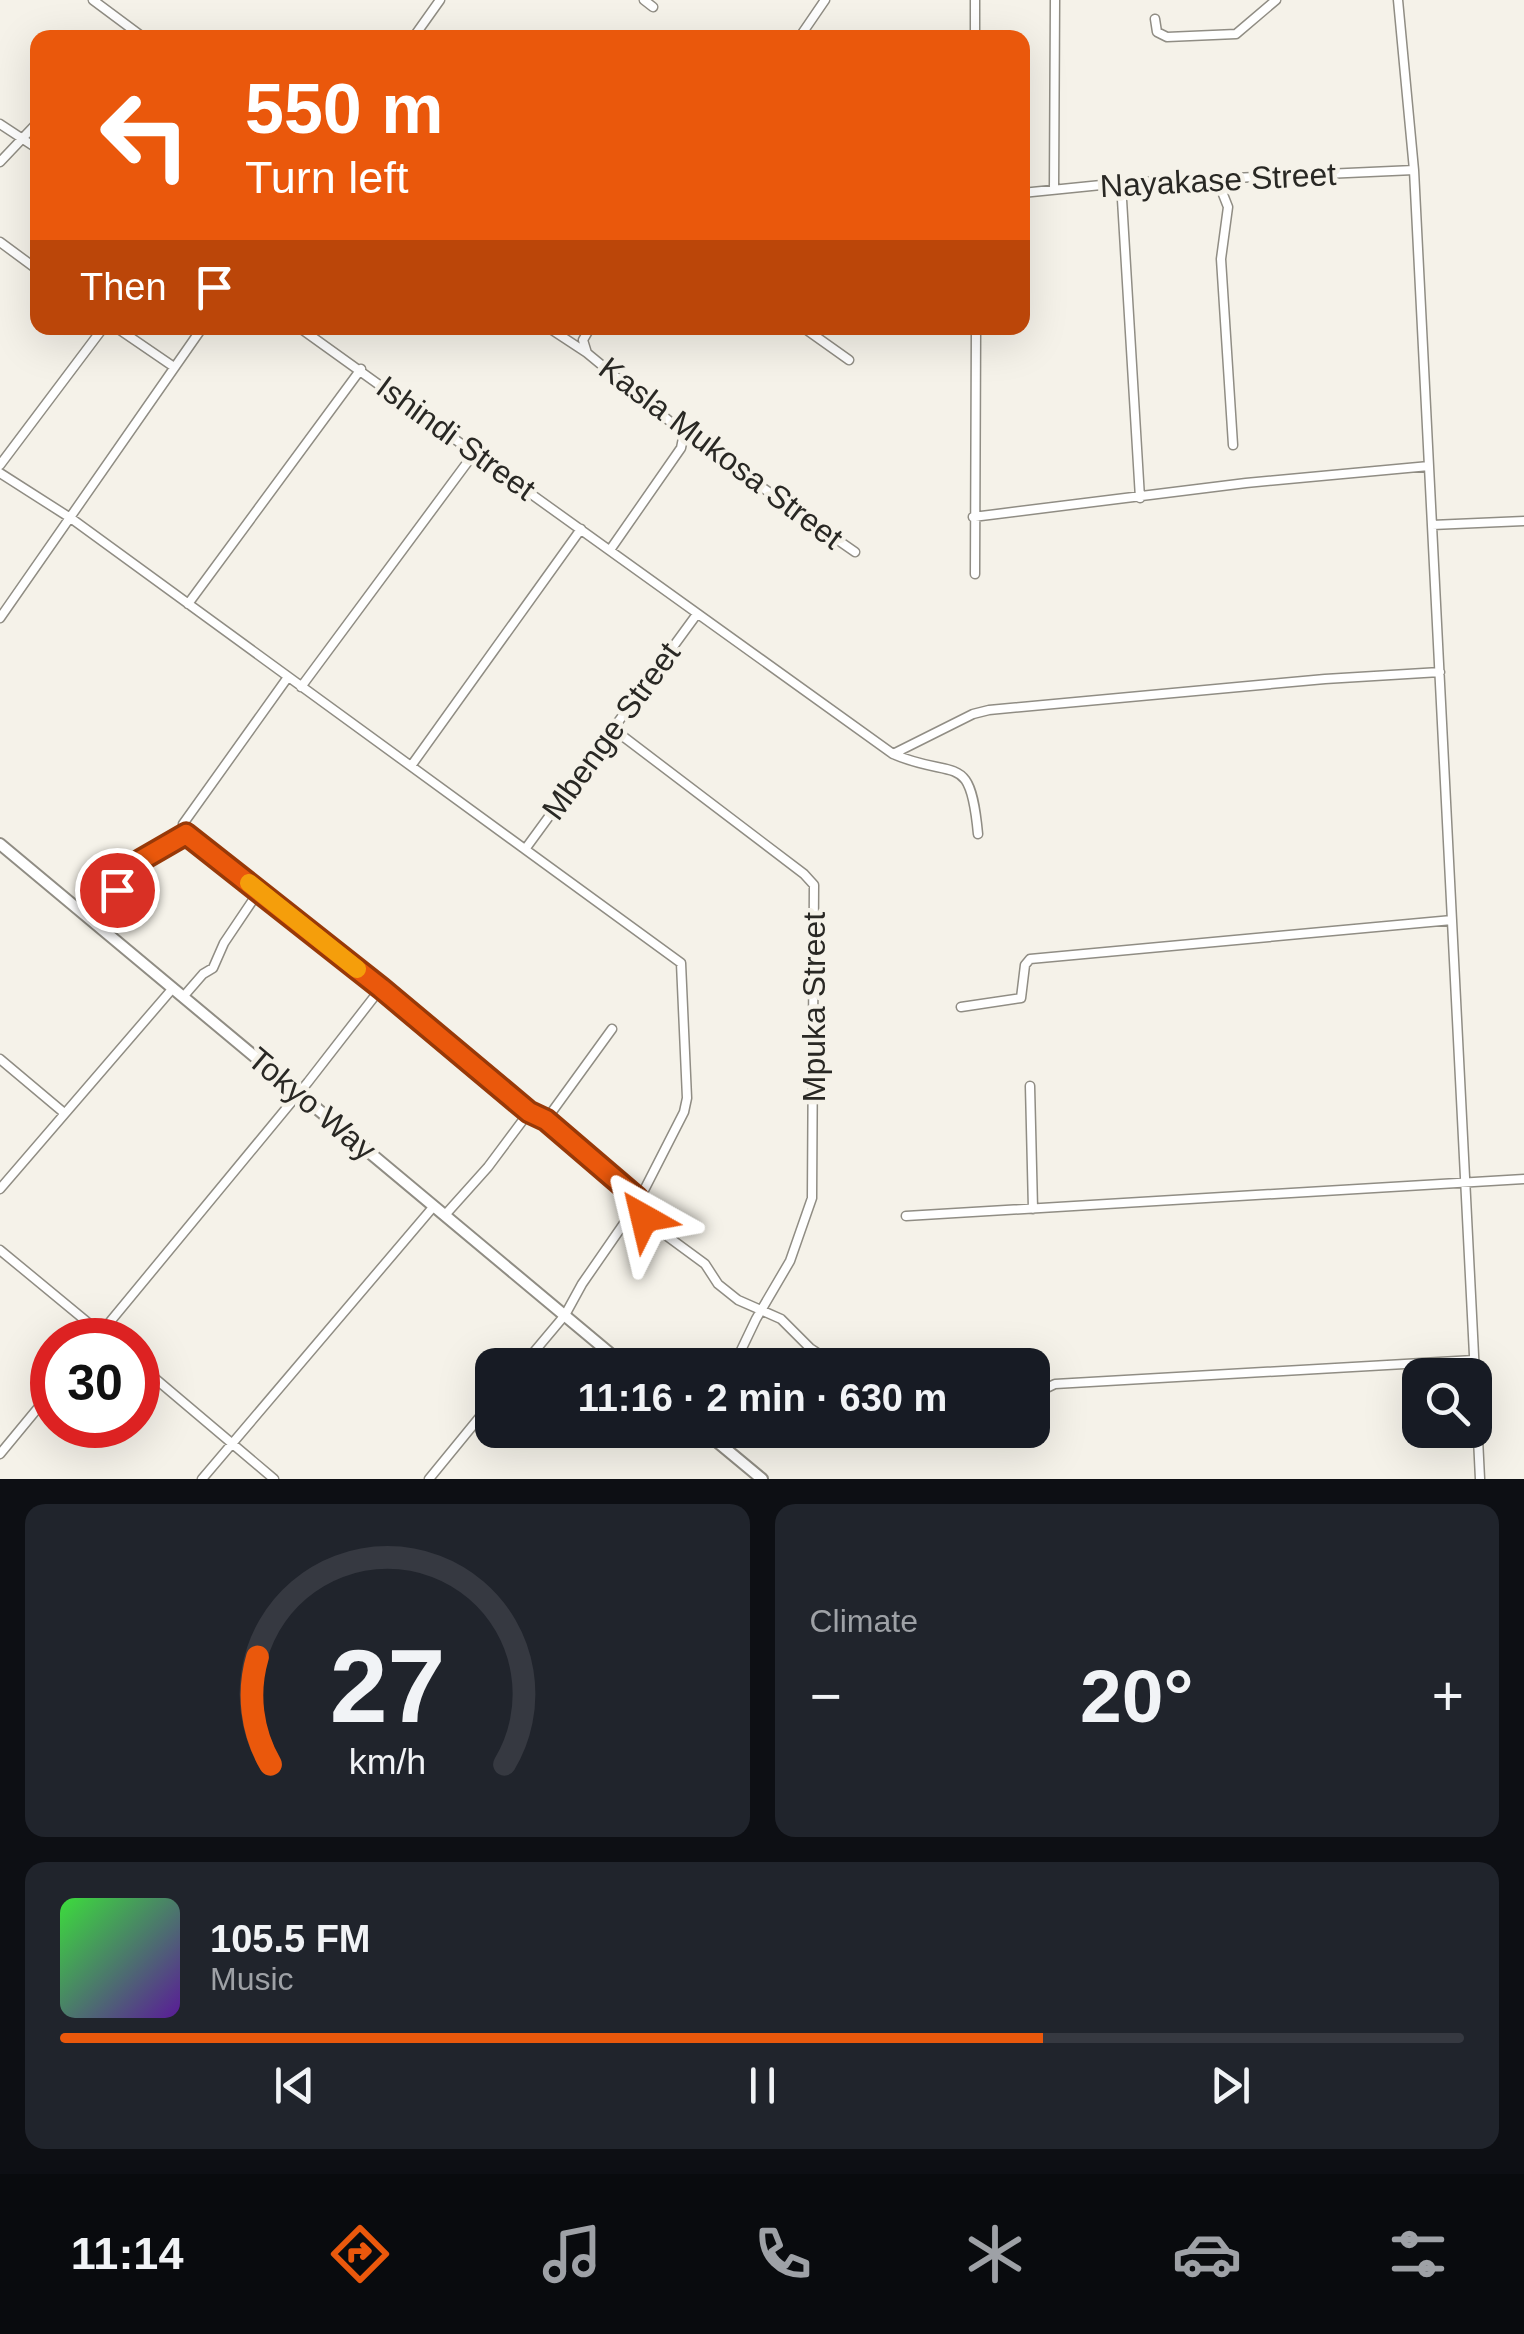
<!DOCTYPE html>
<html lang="en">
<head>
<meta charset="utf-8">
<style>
  :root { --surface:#171b24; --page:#20242c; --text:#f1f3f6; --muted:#9ea1a6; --line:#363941; --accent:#ea580c }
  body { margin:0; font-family:Arial,sans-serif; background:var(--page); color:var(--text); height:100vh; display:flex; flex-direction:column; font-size:38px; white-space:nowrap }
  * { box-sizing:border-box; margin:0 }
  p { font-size:32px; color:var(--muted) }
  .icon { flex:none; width:55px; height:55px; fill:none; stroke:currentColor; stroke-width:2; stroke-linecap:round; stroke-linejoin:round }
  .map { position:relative; height:1479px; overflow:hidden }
  .sheet { display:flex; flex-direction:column; gap:25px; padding:25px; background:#0d0f14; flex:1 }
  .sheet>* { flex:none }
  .banner { position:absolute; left:30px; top:30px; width:1000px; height:305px; border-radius:20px; box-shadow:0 10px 40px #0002; background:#ea580c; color:#fff; overflow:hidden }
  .fabs { position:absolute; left:1402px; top:1358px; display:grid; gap:20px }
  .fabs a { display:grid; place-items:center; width:90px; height:90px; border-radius:20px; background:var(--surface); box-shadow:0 10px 40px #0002; font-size:50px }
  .speed { position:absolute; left:30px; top:1318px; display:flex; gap:20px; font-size:50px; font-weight:700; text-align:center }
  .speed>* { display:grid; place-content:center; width:130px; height:130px; border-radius:50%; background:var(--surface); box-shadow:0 10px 40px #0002; line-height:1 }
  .speed .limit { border:15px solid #d22; background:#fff; color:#111 }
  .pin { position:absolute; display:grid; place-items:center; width:85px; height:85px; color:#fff; margin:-42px; border:5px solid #fff; border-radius:50%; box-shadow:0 2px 10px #0007 }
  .me { position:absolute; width:110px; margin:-55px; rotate:323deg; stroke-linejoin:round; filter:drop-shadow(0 0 8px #0008) }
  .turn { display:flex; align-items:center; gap:35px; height:210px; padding:0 50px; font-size:45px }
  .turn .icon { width:130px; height:130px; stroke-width:2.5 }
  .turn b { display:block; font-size:70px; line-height:85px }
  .then { display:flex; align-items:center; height:95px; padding:0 50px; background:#0003; gap:20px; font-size:38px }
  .big { font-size:75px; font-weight:700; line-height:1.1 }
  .sheet .tile { flex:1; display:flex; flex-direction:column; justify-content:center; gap:15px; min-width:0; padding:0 35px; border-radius:20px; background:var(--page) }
  .sheet .dial { align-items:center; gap:0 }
  .dial svg { height:260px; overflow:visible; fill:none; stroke:var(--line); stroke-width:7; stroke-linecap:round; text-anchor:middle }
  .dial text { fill:var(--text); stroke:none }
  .song { display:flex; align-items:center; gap:30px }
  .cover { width:120px; height:120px; border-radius:15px; background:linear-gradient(135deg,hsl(120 70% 55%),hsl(270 70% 35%)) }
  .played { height:10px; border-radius:5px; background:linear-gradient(90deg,var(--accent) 70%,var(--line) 70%) }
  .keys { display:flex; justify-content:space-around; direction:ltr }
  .heat { display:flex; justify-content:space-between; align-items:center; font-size:55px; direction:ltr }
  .sheet .tiles { flex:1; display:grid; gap:25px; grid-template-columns:1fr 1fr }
  .tile:last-child { grid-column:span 2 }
  .trip { position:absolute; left:475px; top:1348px; width:575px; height:100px; border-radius:20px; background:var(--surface); box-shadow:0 10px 40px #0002; font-weight:700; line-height:100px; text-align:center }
  .menu { display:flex; height:160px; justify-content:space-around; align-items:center; background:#090b0e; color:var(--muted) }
  .menu .icon { width:70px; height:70px }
  .menu .on { color:var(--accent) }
  .menu b { font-size:45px; color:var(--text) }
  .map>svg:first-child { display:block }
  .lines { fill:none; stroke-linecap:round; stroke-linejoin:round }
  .street-casing { stroke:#908d84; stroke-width:11 }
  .secondary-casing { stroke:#908d84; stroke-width:14 }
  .street { stroke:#fff; stroke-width:8 }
  .secondary { stroke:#fff; stroke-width:10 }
  .route-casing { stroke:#983908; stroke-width:25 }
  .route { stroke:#ea580c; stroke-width:18 }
  .slow { stroke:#f59e0b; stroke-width:18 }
  .labels { text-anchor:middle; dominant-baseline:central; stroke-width:9; stroke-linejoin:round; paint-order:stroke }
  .street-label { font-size:32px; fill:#292824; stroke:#f5f2e9 }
</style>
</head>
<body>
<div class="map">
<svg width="1524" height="1479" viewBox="0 0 1524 1479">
  <rect width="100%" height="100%" fill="#f5f2e9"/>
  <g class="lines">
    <defs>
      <path id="street" d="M93,0L144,38
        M644,0L653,7
        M975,0V38
        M1398,0L1414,170L1475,1375
        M1155,19L1157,32L1167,37L1236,34L1276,0
        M413,38L440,0
        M799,38L825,0
        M0,124L38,149
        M0,162L38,122
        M1217,179L1228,207L1221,259L1233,445
        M1121,183L1140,498
        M1054,189L1055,0
        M1022,193L1121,183L1414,170
        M0,242L38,270
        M117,328L174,367
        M300,328L893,754L973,714L989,710L1325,679L1440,672
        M549,328L587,353L684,433L855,552
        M804,328L849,360
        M587,353L583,340L590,328
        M0,465L103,328
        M0,473L72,519L681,963L687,1098L684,1112L636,1206L582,1284L565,1315L523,1365
        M973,517L1246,483L1429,466
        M1432,525L1524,521
        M610,550L681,448L684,433
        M975,574L976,328
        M188,604L361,369
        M0,618L202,328
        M301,687L475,452
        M612,728L804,874L814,885L812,1198L790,1261L756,1319L734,1365
        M893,754C956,781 970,749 978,834
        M411,766L581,529
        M185,833L381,988L529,1112L546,1120L637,1198
        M185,833L183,824L288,677
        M526,848L697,614
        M93,921L141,860L185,833
        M183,997L203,974L213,968L224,943L259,891
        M961,1007L1021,998L1025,965L1030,959L1452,920
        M0,1059L63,1112
        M1030,1086L1033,1209
        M546,1120L612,1029
        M0,1189L173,988
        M636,1206L652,1225L705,1264L718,1284L738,1300L781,1319L810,1348L836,1365
        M445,1215L488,1167L529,1112
        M906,1216L1524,1179
        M0,1250L109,1340
        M95,1340L308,1082L381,988
        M138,1364L274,1479
        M1475,1377L1480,1479
        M1032,1395L1055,1384L1474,1360
        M957,1441L988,1430
        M0,1454L52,1391
        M202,1479L434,1206
        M429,1479L492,1402"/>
      <path id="secondary" d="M0,844L624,1365
        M703,1430L762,1479"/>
    </defs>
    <use href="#street" class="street-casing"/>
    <use href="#secondary" class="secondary-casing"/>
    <use href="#street" class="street"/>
    <use href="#secondary" class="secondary"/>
  </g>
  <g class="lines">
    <defs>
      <path id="route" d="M117,890L141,860L186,834L381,988L529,1112L546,1120L637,1198L636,1206L644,1218"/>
    </defs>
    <use href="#route" class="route-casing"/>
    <use href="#route" class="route"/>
    <path class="slow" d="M249,883L357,969"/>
  </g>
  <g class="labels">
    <g class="street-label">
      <text transform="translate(1218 180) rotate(-3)">Nayakase Street</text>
      <text transform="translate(456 438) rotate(36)">Ishindi Street</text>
      <text transform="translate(721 453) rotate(37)">Kasla Mukosa Street</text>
      <text transform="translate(611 731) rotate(-54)">Mbenge Street</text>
      <text transform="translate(814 1007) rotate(-90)">Mpuka Street</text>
      <text transform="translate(312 1104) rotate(40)">Tokyo Way</text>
    </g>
  </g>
</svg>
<div class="fabs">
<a><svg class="icon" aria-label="search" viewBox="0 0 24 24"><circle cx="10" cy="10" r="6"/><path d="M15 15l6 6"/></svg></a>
</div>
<div class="speed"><div class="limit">30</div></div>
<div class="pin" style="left:117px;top:890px;background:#d93025"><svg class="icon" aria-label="arrive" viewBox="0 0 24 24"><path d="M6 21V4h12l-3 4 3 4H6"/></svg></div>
<svg class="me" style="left:644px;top:1218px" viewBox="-20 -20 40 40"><path d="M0-17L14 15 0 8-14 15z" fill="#ea580c" stroke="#fff" stroke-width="4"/></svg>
<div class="trip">11:16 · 2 min · 630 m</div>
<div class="banner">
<div class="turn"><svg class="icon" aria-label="left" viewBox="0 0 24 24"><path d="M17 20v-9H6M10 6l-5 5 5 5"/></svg><div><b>550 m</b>Turn left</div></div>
<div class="then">Then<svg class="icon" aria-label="arrive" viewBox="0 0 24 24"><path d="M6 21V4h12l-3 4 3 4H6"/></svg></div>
</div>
</div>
<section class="sheet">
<div class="tiles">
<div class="tile dial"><svg viewBox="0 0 100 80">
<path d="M14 69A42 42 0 1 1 86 69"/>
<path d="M14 69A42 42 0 0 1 10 36" stroke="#ea580c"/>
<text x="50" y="56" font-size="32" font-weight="700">27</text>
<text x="50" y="72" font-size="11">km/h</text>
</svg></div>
<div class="tile"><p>Climate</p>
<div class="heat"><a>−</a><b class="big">20°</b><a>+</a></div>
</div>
<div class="tile">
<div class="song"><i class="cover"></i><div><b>105.5 FM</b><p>Music</p></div></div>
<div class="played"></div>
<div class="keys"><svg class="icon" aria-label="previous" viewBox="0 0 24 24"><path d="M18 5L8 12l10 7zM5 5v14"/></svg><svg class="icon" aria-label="pause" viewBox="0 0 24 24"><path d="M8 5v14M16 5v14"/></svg><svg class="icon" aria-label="next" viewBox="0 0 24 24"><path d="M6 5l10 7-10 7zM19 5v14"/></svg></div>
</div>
</div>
</section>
<nav class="menu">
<b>11:14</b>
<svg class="icon on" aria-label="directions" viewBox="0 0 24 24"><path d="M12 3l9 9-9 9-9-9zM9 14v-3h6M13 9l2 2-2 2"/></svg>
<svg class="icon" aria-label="music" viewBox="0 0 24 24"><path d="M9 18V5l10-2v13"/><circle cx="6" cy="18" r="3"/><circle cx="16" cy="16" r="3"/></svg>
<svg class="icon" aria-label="phone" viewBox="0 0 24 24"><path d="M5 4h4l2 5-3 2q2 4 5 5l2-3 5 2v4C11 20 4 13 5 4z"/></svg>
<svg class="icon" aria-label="climate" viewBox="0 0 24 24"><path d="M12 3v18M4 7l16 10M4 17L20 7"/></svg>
<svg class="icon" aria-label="car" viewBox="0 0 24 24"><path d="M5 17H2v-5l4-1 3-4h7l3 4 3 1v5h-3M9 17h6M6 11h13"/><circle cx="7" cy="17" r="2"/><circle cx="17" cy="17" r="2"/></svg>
<svg class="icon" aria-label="filters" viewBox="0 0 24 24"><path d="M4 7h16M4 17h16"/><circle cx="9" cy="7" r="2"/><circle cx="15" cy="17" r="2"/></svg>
</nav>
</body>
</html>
